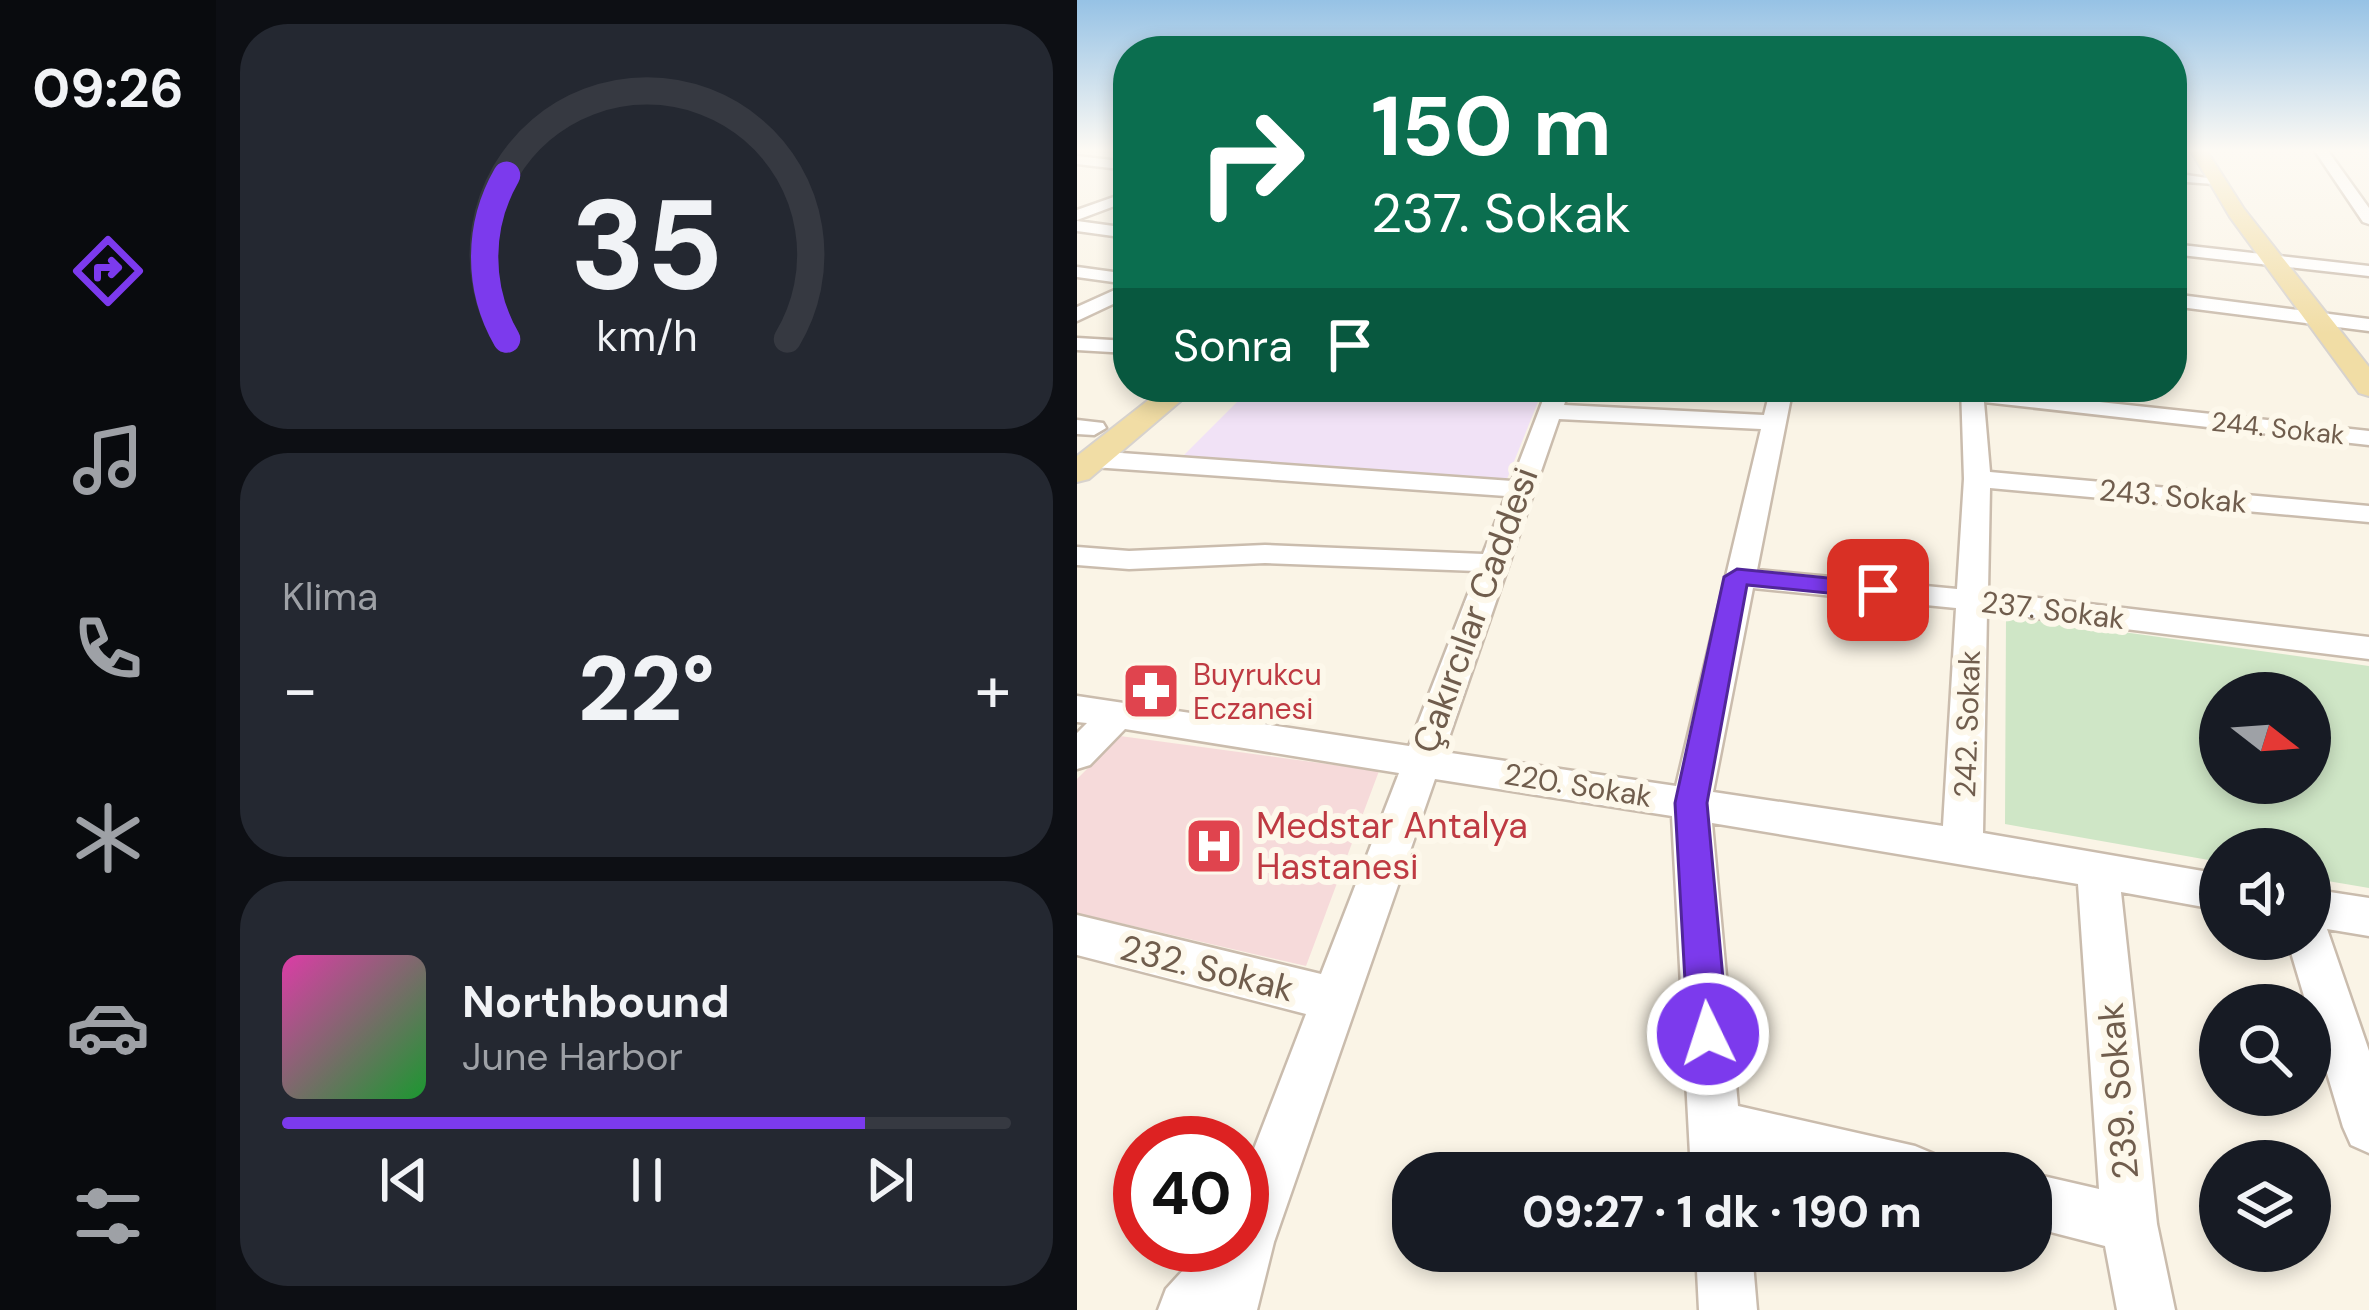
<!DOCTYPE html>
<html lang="tr">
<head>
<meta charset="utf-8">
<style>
  :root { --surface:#171b24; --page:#242831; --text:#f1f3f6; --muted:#9ea1a6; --line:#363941; --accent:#7c3aed }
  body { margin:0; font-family:"DM Sans",sans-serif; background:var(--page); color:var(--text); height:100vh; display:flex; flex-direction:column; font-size:45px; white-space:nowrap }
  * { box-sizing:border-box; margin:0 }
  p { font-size:39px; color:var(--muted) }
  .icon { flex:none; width:66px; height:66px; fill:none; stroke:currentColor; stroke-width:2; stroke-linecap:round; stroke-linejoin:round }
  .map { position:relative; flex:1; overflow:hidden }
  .side { display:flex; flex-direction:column; gap:24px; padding:24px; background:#0d0f14; width:861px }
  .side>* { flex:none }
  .guide { position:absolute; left:36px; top:36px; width:1074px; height:366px; border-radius:48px; box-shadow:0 6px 18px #0003; background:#0b6e4f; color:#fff; overflow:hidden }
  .needle { width:78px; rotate:107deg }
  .controls { position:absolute; left:1122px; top:672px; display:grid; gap:24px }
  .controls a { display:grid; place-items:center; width:132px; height:132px; border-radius:50%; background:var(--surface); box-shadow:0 6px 18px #0003; font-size:60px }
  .speed { position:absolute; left:36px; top:1116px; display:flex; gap:24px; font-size:60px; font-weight:700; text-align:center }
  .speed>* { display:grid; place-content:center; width:156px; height:156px; border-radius:50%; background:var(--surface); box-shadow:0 6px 18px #0003; line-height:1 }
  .speed .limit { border:18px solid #d22; background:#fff; color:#111 }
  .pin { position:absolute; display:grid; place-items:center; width:102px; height:102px; color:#fff; margin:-51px; border-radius:24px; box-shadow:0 6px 18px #0006 }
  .me { position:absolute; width:132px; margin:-66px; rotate:356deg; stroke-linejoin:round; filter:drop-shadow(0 0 9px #0008) }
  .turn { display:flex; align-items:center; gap:42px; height:252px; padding:0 60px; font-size:54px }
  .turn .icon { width:156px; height:156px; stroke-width:2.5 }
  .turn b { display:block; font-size:84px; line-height:102px }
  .then { display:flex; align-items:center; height:114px; padding:0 60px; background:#0003; gap:24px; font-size:45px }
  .big { font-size:90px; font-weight:800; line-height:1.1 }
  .side .widget { flex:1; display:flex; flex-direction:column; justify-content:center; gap:18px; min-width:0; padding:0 42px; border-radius:48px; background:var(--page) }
  .side .dial { align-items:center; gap:0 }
  .dial svg { height:312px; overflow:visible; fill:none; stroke:var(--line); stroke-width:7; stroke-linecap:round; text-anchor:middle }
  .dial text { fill:var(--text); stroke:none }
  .song { display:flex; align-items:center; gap:36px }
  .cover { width:144px; height:144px; border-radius:18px; background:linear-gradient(135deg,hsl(320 70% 55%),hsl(130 70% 35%)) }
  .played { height:12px; border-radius:6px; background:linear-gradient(90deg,var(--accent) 80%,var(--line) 80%) }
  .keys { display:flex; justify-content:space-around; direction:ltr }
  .heat { display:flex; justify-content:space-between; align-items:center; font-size:66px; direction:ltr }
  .trip { position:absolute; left:315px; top:1152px; width:660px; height:120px; border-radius:48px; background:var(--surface); box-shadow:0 6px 18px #0003; font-weight:800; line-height:120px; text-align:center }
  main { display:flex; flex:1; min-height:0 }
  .menu { display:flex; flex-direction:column; width:216px; justify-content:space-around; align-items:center; background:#090b0e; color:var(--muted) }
  .menu .icon { width:84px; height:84px }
  .menu .selected { color:var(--accent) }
  .menu b { font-size:54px; color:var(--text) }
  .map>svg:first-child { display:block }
  .education { fill:#f1e2f6 }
  .medical { fill:#f6dada }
  .green { fill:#cfe6c6; fill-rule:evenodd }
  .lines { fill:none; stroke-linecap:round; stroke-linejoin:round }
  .minor-casing { stroke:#cabcad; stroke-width:5 }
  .major-casing { stroke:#d7d2cd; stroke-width:4 }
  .minor { fill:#fff; fill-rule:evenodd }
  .major { fill:#f1dda5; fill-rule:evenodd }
  .route { fill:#7c3aed; stroke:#51269a; stroke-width:3 }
  .labels { text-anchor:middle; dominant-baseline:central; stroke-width:12; stroke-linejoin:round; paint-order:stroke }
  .far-street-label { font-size:27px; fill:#705d4d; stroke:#fdf8eb }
  .street-label { font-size:30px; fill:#705d4d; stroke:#fdf8eb }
  .health-label { font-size:30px; fill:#be3a42; stroke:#fdf8eb; text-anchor:start }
  .near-street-label { font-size:36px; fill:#705d4d; stroke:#fdf8eb }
  .near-health-label { font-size:36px; fill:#be3a42; stroke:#fdf8eb; text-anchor:start }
</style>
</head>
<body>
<main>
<nav class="menu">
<b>09:26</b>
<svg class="icon selected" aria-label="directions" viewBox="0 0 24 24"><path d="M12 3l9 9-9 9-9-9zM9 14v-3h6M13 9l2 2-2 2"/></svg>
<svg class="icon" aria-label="music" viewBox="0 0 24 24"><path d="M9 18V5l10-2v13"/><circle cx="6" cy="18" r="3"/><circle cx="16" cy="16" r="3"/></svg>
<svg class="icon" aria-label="phone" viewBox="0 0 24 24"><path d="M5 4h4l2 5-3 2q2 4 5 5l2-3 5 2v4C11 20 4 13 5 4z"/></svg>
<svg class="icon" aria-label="climate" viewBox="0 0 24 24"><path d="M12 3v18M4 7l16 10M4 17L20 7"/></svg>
<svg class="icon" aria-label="car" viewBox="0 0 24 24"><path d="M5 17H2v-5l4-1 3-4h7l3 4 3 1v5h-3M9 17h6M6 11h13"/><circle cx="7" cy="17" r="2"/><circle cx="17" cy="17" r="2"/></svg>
<svg class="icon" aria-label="filters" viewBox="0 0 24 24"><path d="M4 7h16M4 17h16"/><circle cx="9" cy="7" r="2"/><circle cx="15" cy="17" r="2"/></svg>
</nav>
<section class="side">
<div class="widget dial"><svg viewBox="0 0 100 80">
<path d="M14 69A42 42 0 1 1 86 69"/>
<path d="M14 69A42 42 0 0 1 14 27" stroke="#7c3aed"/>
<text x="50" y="56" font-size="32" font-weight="700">35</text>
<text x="50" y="72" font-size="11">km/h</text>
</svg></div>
<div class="widget"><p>Klima</p>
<div class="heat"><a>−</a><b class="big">22°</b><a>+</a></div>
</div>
<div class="widget">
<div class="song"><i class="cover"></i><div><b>Northbound</b><p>June Harbor</p></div></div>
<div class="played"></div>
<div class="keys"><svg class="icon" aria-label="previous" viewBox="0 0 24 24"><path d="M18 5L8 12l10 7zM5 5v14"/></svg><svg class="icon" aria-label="pause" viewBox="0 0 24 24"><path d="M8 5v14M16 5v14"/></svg><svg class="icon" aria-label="next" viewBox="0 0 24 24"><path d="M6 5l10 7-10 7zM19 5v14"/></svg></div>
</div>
</section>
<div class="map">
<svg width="1292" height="1310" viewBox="0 0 1292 1310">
  <rect width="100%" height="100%" fill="#faf4e6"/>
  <path class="education" d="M175,387H467L430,479L101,461Z"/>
  <path class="medical" d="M43,736L302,771L229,966L0,913V779Z"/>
  <path class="green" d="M929,616L1292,666V888L1233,878V849H1143V862L928,824ZM1143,693H1233V783H1143Z"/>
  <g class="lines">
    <defs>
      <path id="minor" d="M1238,151H1251L1292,208V224L1286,222Z
        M0,156L51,162V170L0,164Z
        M1095,173L1144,180L1137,184L1095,181Z
        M51,192V201L0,220V210Z
        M0,221L51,228V238L0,231Z
        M1095,244L1292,266V276L1095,254Z
        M0,267L51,274V297L0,321V307L51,284L0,277Z
        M1095,294L1292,319V331L1095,306Z
        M0,338L51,341V353L0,350Z
        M471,387H493L487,405L687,415L694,387H716L680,570L880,589L887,479L884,387L1292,431V445L907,402L913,472L1292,506V522L913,488L911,592L1292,637V659L910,612L906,833L1143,874V910L1044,892L1080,1224L1098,1310H1040L1028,1246L954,1227L953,1173L1022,1189L1001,884L635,823L661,1106L838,1146L857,1154L865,1173H727L666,1159L668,1173H614L595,816L358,779L197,1242L180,1310H81L89,1289L129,1245H165V1180L229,1014L0,955V915L244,974L322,773L48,729L13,765L0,769V733L10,723L0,722V696L332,746L400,571L188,563L52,569L0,565V547L52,551L188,545L406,554L429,496L16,467L3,459L16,451L435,481ZM482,419L684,429L599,786L367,752ZM676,588L879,608L866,826L636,792Z
        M0,420L26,423L29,428L17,435L0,434Z
        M1233,889L1292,898V936L1250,929L1292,1051V1153L1274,1145L1266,1127L1210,939H1233Z
        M619,1251H675L680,1310H622Z"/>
      <path id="major" d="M1114,151H1130L1167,209L1292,367V396L1282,393L1153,217Z
        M88,387H120L12,479L0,482V456Z"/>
    </defs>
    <use href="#minor" class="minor-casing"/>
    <use href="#major" class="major-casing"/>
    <use href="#minor" class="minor"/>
    <use href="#major" class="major"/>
  </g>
  <linearGradient id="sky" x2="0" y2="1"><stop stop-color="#96c2e5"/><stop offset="0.45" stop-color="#fdfaf4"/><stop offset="1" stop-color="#fdfaf4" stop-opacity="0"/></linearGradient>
  <rect width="1292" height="334" fill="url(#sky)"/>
  <path class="route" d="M660,569L801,583L813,590L801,598L670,585L630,803L651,1034L645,1047L631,1053L617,1047L611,1034L598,803L647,577Z"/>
  <defs>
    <symbol id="pharmacy-square" viewBox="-11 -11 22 22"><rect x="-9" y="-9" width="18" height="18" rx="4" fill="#e0444e" stroke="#fdf8eb"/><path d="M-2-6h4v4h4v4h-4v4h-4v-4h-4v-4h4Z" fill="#fff"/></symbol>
    <symbol id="hospital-square" viewBox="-11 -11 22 22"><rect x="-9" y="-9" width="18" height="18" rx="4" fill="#e0444e" stroke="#fdf8eb"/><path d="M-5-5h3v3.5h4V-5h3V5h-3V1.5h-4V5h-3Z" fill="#fff"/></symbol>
  </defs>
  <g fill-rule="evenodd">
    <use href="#pharmacy-square" x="41" y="658" width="66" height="66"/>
    <use href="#hospital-square" x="104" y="813" width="66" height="66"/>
  </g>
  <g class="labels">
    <g class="far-street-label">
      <text transform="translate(1201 428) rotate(6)">244. Sokak</text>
    </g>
    <g class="street-label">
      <text transform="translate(1096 496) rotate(5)">243. Sokak</text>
      <text transform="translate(976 610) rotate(7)">237. Sokak</text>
      <text transform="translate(890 724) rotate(-88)">242. Sokak</text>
      <text transform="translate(501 785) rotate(9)">220. Sokak</text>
    </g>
    <g class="health-label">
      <text x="116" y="674">Buyrukcu<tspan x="116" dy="34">Eczanesi</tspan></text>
    </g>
    <g class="near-street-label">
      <text transform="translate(398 610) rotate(-70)">Çakırcılar Caddesi</text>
      <text transform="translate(130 968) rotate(14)">232. Sokak</text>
      <text transform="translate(1041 1091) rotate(-95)">239. Sokak</text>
    </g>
    <g class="near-health-label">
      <text x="179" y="825">Medstar Antalya<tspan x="179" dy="41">Hastanesi</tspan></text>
    </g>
  </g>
</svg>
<div class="controls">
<a><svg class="needle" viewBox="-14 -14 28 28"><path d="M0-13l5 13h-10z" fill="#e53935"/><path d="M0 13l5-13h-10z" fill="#9ea1a6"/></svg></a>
<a><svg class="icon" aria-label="sound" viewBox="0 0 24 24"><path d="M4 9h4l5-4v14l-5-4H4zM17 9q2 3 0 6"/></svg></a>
<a><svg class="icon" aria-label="search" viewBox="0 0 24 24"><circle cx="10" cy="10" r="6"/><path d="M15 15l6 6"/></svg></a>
<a><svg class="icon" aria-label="layers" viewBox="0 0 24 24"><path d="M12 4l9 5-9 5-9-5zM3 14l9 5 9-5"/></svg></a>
</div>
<div class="speed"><div class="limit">40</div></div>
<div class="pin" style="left:801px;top:590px;background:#d93025"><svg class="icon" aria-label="arrive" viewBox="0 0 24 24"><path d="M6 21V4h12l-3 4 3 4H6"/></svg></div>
<svg class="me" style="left:631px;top:1034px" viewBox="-20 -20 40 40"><circle r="17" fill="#7c3aed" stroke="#fff" stroke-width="3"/><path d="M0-11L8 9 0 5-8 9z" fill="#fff"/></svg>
<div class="trip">09:27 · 1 dk · 190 m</div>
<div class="guide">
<div class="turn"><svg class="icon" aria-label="right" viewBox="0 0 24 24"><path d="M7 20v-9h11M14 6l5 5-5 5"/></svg><div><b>150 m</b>237. Sokak</div></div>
<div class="then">Sonra<svg class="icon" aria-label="arrive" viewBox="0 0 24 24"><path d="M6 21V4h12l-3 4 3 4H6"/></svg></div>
</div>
</div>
</main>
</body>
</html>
